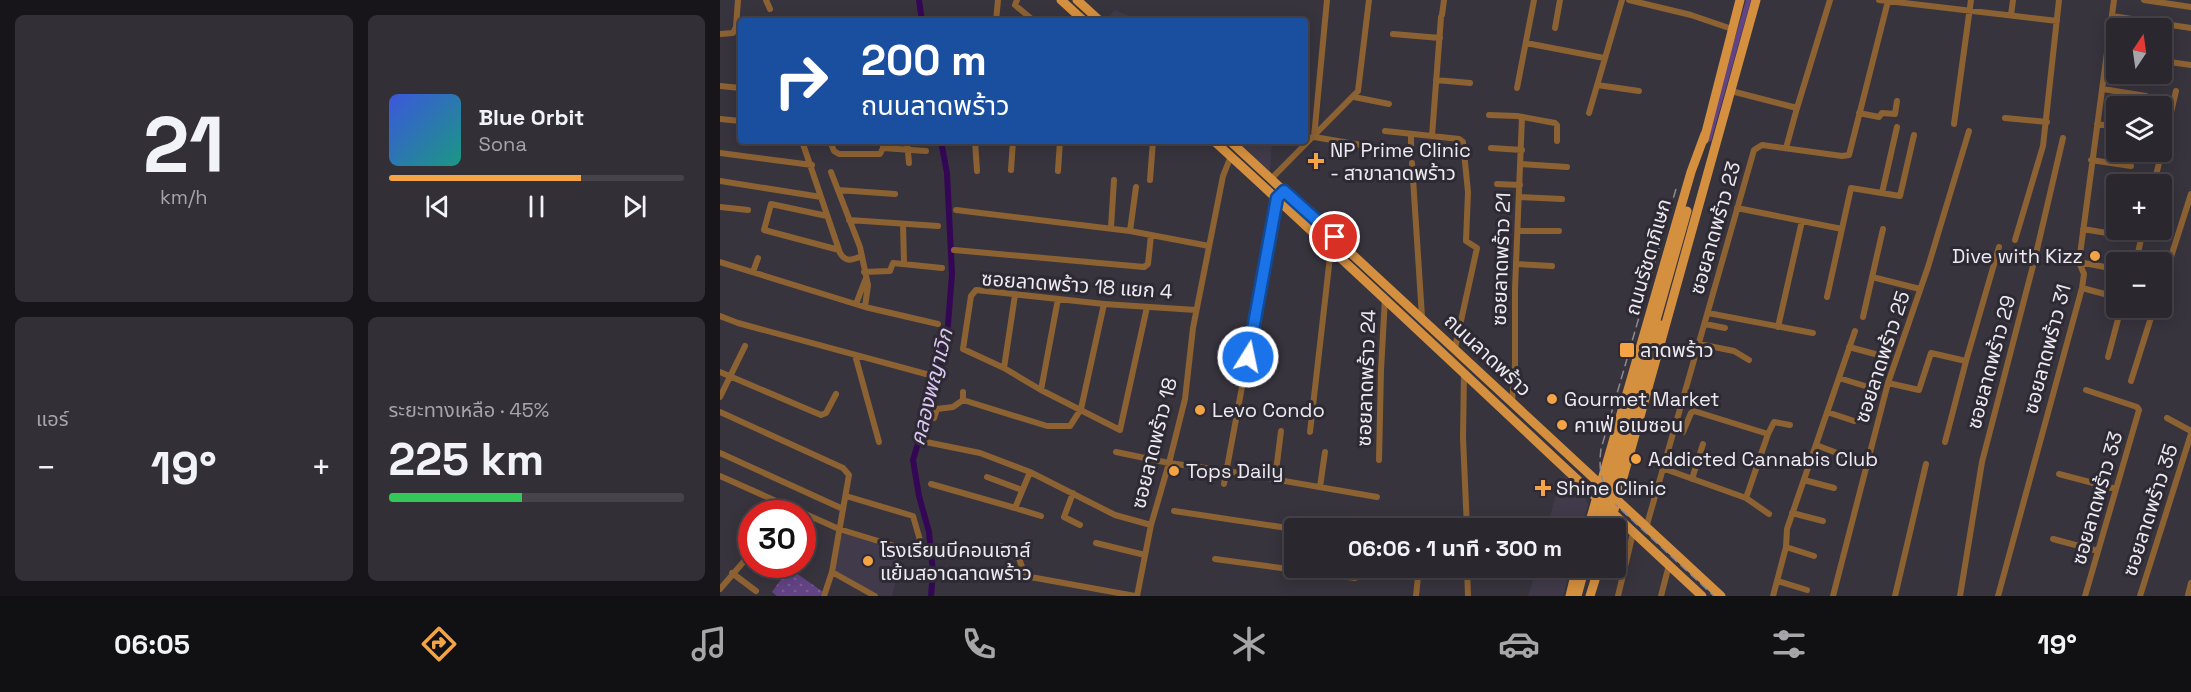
<!DOCTYPE html>
<html lang="th">
<head>
<meta charset="utf-8">
<style>
  :root { --surface:#2a272e; --page:#322f36; --text:#f1f3f6; --muted:#a5a5aa; --line:#46444a; --accent:#f4a444 }
  body { margin:0; font-family:"Space Grotesk","Noto Sans Thai",sans-serif; background:var(--page); color:var(--text); height:100vh; display:flex; flex-direction:column; font-size:22px; white-space:nowrap }
  * { box-sizing:border-box; margin:0 }
  p { font-size:20px; color:var(--muted) }
  .icon { flex:none; width:33px; height:33px; fill:none; stroke:currentColor; stroke-width:2; stroke-linecap:round; stroke-linejoin:round }
  .map { position:relative; flex:1; overflow:hidden }
  .sheet { display:flex; flex-direction:column; gap:15px; padding:15px; background:#171519; width:720px }
  .sheet>* { flex:none }
  .banner { position:absolute; left:18px; top:18px; width:570px; height:126px; border-radius:6px; box-shadow:0 3px 15px #0003,0 0 0 2px var(--line); background:#1a4fa0; color:#fff; overflow:hidden }
  .needle { width:39px; rotate:13deg }
  .controls { position:absolute; left:1386px; top:18px; display:grid; gap:12px }
  .controls a { display:grid; place-items:center; width:66px; height:66px; border-radius:6px; background:var(--surface); box-shadow:0 3px 15px #0003,0 0 0 2px var(--line); font-size:30px }
  .speed { position:absolute; left:18px; top:500px; display:flex; gap:12px; font-size:30px; font-weight:700; text-align:center }
  .speed>* { display:grid; place-content:center; width:78px; height:78px; border-radius:50%; background:var(--surface); box-shadow:0 3px 15px #0003,0 0 0 2px var(--line); line-height:1 }
  .speed .limit { border:9px solid #d22; background:#fff; color:#111 }
  .pin { position:absolute; display:grid; place-items:center; width:51px; height:51px; color:#fff; margin:-26px; border:3px solid #fff; border-radius:50%; box-shadow:0 2px 6px #0007 }
  .me { position:absolute; width:66px; margin:-33px; rotate:10deg; stroke-linejoin:round; filter:drop-shadow(0 0 4px #0008) }
  .turn { display:flex; align-items:center; gap:21px; height:126px; padding:0 24px; font-size:27px }
  .turn .icon { width:78px; height:78px; stroke-width:2.5 }
  .turn b { display:block; font-size:42px; line-height:51px }
  .big { font-size:45px; font-weight:700; line-height:1.1 }
  .sheet .tile { flex:1; display:flex; flex-direction:column; justify-content:center; gap:9px; min-width:0; padding:0 21px; border-radius:9px; background:var(--page) }
  .sheet .dial { align-items:center; gap:0 }
  .dial b { font-size:78px; line-height:1 }
  .song { display:flex; align-items:center; gap:18px }
  .cover { width:72px; height:72px; border-radius:9px; background:linear-gradient(135deg,hsl(230 70% 55%),hsl(170 70% 35%)) }
  .played { height:6px; border-radius:3px; background:linear-gradient(90deg,var(--accent) 65%,var(--line) 65%) }
  .keys { display:flex; justify-content:space-around; direction:ltr }
  .heat { display:flex; justify-content:space-between; align-items:center; font-size:33px; direction:ltr }
  .charge { height:9px; border-radius:4px; background:linear-gradient(90deg,#34c759 45%,var(--line) 0) }
  .sheet .tiles { flex:1; display:grid; gap:15px; grid-template-columns:repeat(2,1fr) }
  .trip { position:absolute; left:564px; top:518px; width:342px; height:60px; border-radius:6px; background:var(--surface); box-shadow:0 3px 15px #0003,0 0 0 2px var(--line); font-weight:700; line-height:60px; text-align:center }
  .tab-bar { display:flex; height:96px; justify-content:space-around; align-items:center; background:#111012; color:var(--muted) }
  .tab-bar .icon { width:42px; height:42px }
  .tab-bar .current { color:var(--accent) }
  .tab-bar b { font-size:27px; color:var(--text) }
  main { display:flex; flex:1; min-height:0 }
  .map>svg:first-child { display:block }
  .built { fill:#413a4a }
  .green { fill:#624384 }
  .park { fill:url(#park-dots) }
  .lines { fill:none; stroke-linecap:round; stroke-linejoin:round }
  .canal { stroke:#340756; stroke-width:6 }
  .minor { stroke:#8d6233; stroke-width:6 }
  .primary { stroke:#d5903f; stroke-width:9 }
  .rail { stroke:#8c8991; stroke-width:1.5; stroke-dasharray:9 4.5; stroke-linecap:butt }
  .primary-bridge { stroke:#d5903f; stroke-width:9 }
  .route-casing { stroke:#114b97; stroke-width:15 }
  .route { stroke:#1a73e8; stroke-width:10 }
  .poi-dot { fill:#f4a444; stroke:#2e2a34; stroke-width:2 }
  .labels { text-anchor:middle; dominant-baseline:central; stroke-width:6; stroke-linejoin:round; paint-order:stroke }
  .poi-label { font-size:20px; fill:#edebf1; stroke:#2e2a34; text-anchor:start }
  .street-label { font-size:20px; fill:#edebf1; stroke:#2e2a34 }
  .water-label { font-size:21px; font-style:italic; fill:#dac7f3; stroke:#2e2a34 }
</style>
</head>
<body>
<main>
<section class="sheet">
<div class="tiles">
<div class="tile dial"><b>21</b><p>km/h</p></div>
<div class="tile">
<div class="song"><i class="cover"></i><div><b>Blue Orbit</b><p>Sona</p></div></div>
<div class="played"></div>
<div class="keys"><svg class="icon" aria-label="previous" viewBox="0 0 24 24"><path d="M18 5L8 12l10 7zM5 5v14"/></svg><svg class="icon" aria-label="pause" viewBox="0 0 24 24"><path d="M8 5v14M16 5v14"/></svg><svg class="icon" aria-label="next" viewBox="0 0 24 24"><path d="M6 5l10 7-10 7zM19 5v14"/></svg></div>
</div>
<div class="tile"><p>แอร์</p>
<div class="heat"><a>−</a><b class="big">19°</b><a>+</a></div>
</div>
<div class="tile"><p>ระยะทางเหลือ · 45%</p><b class="big">225 km</b><div class="charge"></div></div>
</div>
</section>
<div class="map">
<svg width="1471" height="596" viewBox="0 0 1471 596">
  <defs>
    <pattern id="park-dots" width="8" height="8" patternUnits="userSpaceOnUse" patternTransform="scale(1.5)"><rect width="8" height="8" fill="#624384"/><path d="M2 2h.1M6 6h.1" fill="none" stroke="#795e96" stroke-width="1.8" stroke-linecap="round"/></pattern>
  </defs>
  <rect width="100%" height="100%" fill="#38343e"/>
  <path class="built" d="M395,10L412,17V21H385Z
    M516,141H552L550,172Z
    M844,475L866,499L868,505L862,528H827L841,476L843,478Z
    M125,534L182,551L172,596H161L114,571L120,537Z
    M817,567H851L843,596H808Z"/>
  <path class="green" d="M1026,0H1031L991,141L988,142L1001,86Z"/>
  <path class="park" d="M69,568L103,592L100,596H57L52,592Z"/>
  <g class="lines">
    <path class="canal" d="M199,0L202,21
      M211,596L213,572L209,532L199,496L193,460L218,377L228,325L232,274L227,173L221,141"/>
    <path class="minor" d="M46,0L50,9
      M297,0L295,5L314,21
      M607,0L594,137L659,148
      M909,0L971,15L1012,29
      M1159,0L1337,21
      M1424,0L1471,7
      M722,15L724,0
      M1291,15L1293,0
      M1392,16L1471,28
      M721,17L712,136L739,139L743,142L748,192L746,241L757,248L735,348
      M36,20L37,21
      M230,21L232,19L276,20
      M276,21L278,0
      M835,28L840,0
      M0,34L13,33L16,27L18,0
      M673,34L720,38
      M806,43L884,58
      M1442,61L1471,65
      M716,80L750,83
      M877,85L919,91
      M0,86L21,88
      M797,88L814,0
      M1383,89L1426,96
      M1011,91L1077,108L1110,0
      M634,97L669,104
      M869,113L902,0
      M1139,113L1159,117L1162,113L1175,114L1177,101
      M769,115L797,116L835,123L837,125V141
      M1285,118L1327,122
      M0,119L21,121
      M1234,124L1251,0
      M1377,124L1396,127
      M665,131L712,136
      M82,141L120,253C126,263 132,260 142,256
      M110,141L114,151L119,154H160L163,148
      M163,141V148L206,151
      M187,141L189,163
      M255,141L257,171
      M771,148L802,150
      M1066,148L1077,108
      M691,149V134
      M0,153L92,165
      M1371,160L1411,166
      M692,163L702,317
      M801,164L847,167
      M291,170L293,141
      M338,171L340,141
      M111,172L140,247L148,285L145,307
      M551,179L638,91L649,0
      M430,180L433,141
      M0,181L101,197
      M777,184L800,185
      M1434,184L1456,91
      M416,187L410,231L489,246
      M118,190L175,194
      M1162,193L1177,127
      M800,197L842,199
      M0,207L28,210
      M1017,208L1122,229
      M236,210L410,231
      M107,216L51,204L44,230L119,250
      M129,220L218,226
      M183,224L184,263
      M391,227L394,180
      M1363,229L1399,235
      M798,231H839
      M1295,240L1323,146L1339,0
      M234,250L424,267L428,264L431,235
      M0,262L145,307L218,324
      M1359,262L1395,269
      M1416,262L1423,230
      M796,264L832,266
      M33,272L38,258
      M144,272L170,271L173,263L222,268
      M1152,277L1200,289
      M1442,285L1471,194
      M1362,288L1396,297
      M1107,297L1131,188L1180,196L1194,135
      M136,304L146,278
      M427,307L400,430L321,390L284,368L243,349L251,296L256,290L384,304L476,310
      M988,313L1093,333
      M0,316L18,323L206,374
      M1143,317L1163,229
      M985,324L1005,328
      M1058,327L1082,221
      M979,344L1014,351L1029,360
      M1129,347L1155,354
      M135,355L159,442
      M1388,357L1401,308
      M284,368L295,295
      M0,372L101,415L106,413L116,394
      M744,373L743,438L747,528
      M1119,378L1145,386
      M1411,381L1434,308
      M1168,383L1199,390L1211,353L1246,361
      M321,390L338,299
      M243,392V400L327,426H350L361,409L384,304
      M0,397L25,346
      M792,402L795,364V289L802,117
      M0,412L123,468L129,475L112,572L104,596
      M1107,412L1134,421
      M214,418L217,409L233,407L243,400
      M1447,418L1471,431
      M954,430L963,432L971,413L974,411L1048,434L1026,498
      M590,432L611,248
      M1048,434L1054,422L1070,425
      M201,441L260,453L310,472
      M1225,442L1246,361L1279,247
      M1096,445L1125,456
      M396,452L449,463L507,471L657,497
      M0,453L123,509
      M659,460L661,370L665,298
      M942,468L1026,498L1049,514
      M1339,474L1396,489
      M0,476L119,529L194,552L215,553L282,546L295,553L299,558L305,576L415,596
      M267,477L302,490
      M555,479L561,431
      M972,479L983,444
      M1084,480L1114,488
      M211,484L295,508L310,472L395,515L431,525
      M504,484L557,198
      M600,487L605,452
      M353,493L344,517L360,525
      M126,496L193,516L204,554
      M295,508L321,516
      M454,511L574,529
      M1072,513L1103,521
      M644,528L645,522L647,520L697,526L700,528
      M926,528L1034,150L1042,145L1122,156L1129,155L1168,1
      M1333,539L1378,551
      M376,543L425,555
      M1066,547L1094,556
      M495,559L635,578L638,567
      M65,564L68,566
      M747,567L748,596
      M112,572L155,596
      M12,573L36,591
      M1058,581L1087,590
      M1471,583L1468,595L1471,596
      M0,589L32,552
      M417,596L431,525L449,463L465,399L473,328L503,176L511,156
      M696,596L699,567
      M898,596L913,533
      M941,596L949,565
      M1053,596L1066,547L1067,529L1135,331
      M1113,596L1168,383L1208,267L1249,131
      M1175,596L1206,464
      M1240,596L1262,462L1315,258L1343,138
      M1278,596L1362,288L1364,274L1359,262L1394,0
      M1365,596L1419,410L1417,407L1366,390
      M1420,596L1471,434"/>
    <path class="primary" d="M341,0L364,21
      M357,0L380,21
      M984,140L1020,0
      M494,141C658,291 819,445 982,596
      M510,141C675,292 837,445 1001,596
      M868,528L971,172L985,134
      M889,528L1036,0
      M850,596L857,567
      M857,596L865,567
      M870,596L879,567"/>
    <path class="rail" d="M956,189L881,449C878,470 882,487 895,504L994,596"/>
    <path class="primary-bridge" d="M877,528L967,211
      M884,528L941,325"/>
  </g>
  <g class="lines">
    <defs>
      <path id="route" d="M528,357L557,198L564,191L615,237"/>
    </defs>
    <use href="#route" class="route-casing"/>
    <use href="#route" class="route"/>
  </g>
  <g class="poi-dot">
    <path d="M593 152h6v6h6v6h-6v6h-6v-6h-6v-6h6z"/>
    <circle cx="1375" cy="256" r="6"/>
    <rect x="899" y="342" width="16" height="16" rx="3"/>
    <circle cx="832" cy="399" r="6"/>
    <circle cx="480" cy="410" r="6"/>
    <circle cx="842" cy="425" r="6"/>
    <circle cx="916" cy="459" r="6"/>
    <circle cx="454" cy="471" r="6"/>
    <path d="M820 479h6v6h6v6h-6v6h-6v-6h-6v-6h6z"/>
    <circle cx="148" cy="561" r="6"/>
  </g>
  <g class="labels">
    <g class="poi-label">
      <text x="610" y="150">NP Prime Clinic<tspan x="610" dy="23">- สาขาลาดพร้าว</tspan></text>
      <text x="1363" y="256" text-anchor="end">Dive with Kizz</text>
      <text x="920" y="350">ลาดพร้าว</text>
      <text x="844" y="399">Gourmet Market</text>
      <text x="492" y="410">Levo Condo</text>
      <text x="854" y="425">คาเฟ่ อเมซอน</text>
      <text x="928" y="459">Addicted Cannabis Club</text>
      <text x="466" y="471">Tops Daily</text>
      <text x="836" y="488">Shine Clinic</text>
      <text x="160" y="550">โรงเรียนบีคอนเฮาส์<tspan x="160" dy="23">แย้มสอาดลาดพร้าว</tspan></text>
    </g>
    <g class="street-label">
      <text transform="translate(995 228) rotate(-74)">ซอยลาดพร้าว 23</text>
      <text transform="translate(928 257) rotate(-74)">ถนนรัชดาภิเษก</text>
      <text transform="translate(781 259) rotate(-88)">ซอยลาดพร้าว 21</text>
      <text transform="translate(357 285) rotate(4)">ซอยลาดพร้าว 18 แยก 4</text>
      <text transform="translate(1327 349) rotate(-75)">ซอยลาดพร้าว 31</text>
      <text transform="translate(768 355) rotate(43)">ถนนลาดพร้าว</text>
      <text transform="translate(1162 357) rotate(-72)">ซอยลาดพร้าว 25</text>
      <text transform="translate(1271 362) rotate(-75)">ซอยลาดพร้าว 29</text>
      <text transform="translate(646 378) rotate(-88)">ซอยลาดพร้าว 24</text>
      <text transform="translate(434 443) rotate(-76)">ซอยลาดพร้าว 18</text>
      <text transform="translate(1377 498) rotate(-74)">ซอยลาดพร้าว 33</text>
      <text transform="translate(1430 510) rotate(-72)">ซอยลาดพร้าว 35</text>
    </g>
    <g class="water-label">
      <text transform="translate(211 387) rotate(-76)">คลองพญาเวิก</text>
    </g>
  </g>
</svg>
<div class="controls">
<a><svg class="needle" viewBox="-14 -14 28 28"><path d="M0-13l5 13h-10z" fill="#e53935"/><path d="M0 13l5-13h-10z" fill="#a5a5aa"/></svg></a>
<a><svg class="icon" aria-label="layers" viewBox="0 0 24 24"><path d="M12 4l9 5-9 5-9-5zM3 14l9 5 9-5"/></svg></a>
<a>+</a>
<a>−</a>
</div>
<div class="speed"><div class="limit">30</div></div>
<div class="pin" style="left:615px;top:237px;background:#d93025"><svg class="icon" aria-label="arrive" viewBox="0 0 24 24"><path d="M6 21V4h12l-3 4 3 4H6"/></svg></div>
<svg class="me" style="left:528px;top:357px" viewBox="-20 -20 40 40"><circle r="17" fill="#1a73e8" stroke="#fff" stroke-width="3"/><path d="M0-11L8 9 0 5-8 9z" fill="#fff"/></svg>
<div class="trip">06:06 · 1 นาที · 300 m</div>
<div class="banner">
<div class="turn"><svg class="icon" aria-label="right" viewBox="0 0 24 24"><path d="M7 20v-9h11M14 6l5 5-5 5"/></svg><div><b>200 m</b>ถนนลาดพร้าว</div></div>
</div>
</div>
</main>
<nav class="tab-bar">
<b>06:05</b>
<svg class="icon current" aria-label="directions" viewBox="0 0 24 24"><path d="M12 3l9 9-9 9-9-9zM9 14v-3h6M13 9l2 2-2 2"/></svg>
<svg class="icon" aria-label="music" viewBox="0 0 24 24"><path d="M9 18V5l10-2v13"/><circle cx="6" cy="18" r="3"/><circle cx="16" cy="16" r="3"/></svg>
<svg class="icon" aria-label="phone" viewBox="0 0 24 24"><path d="M5 4h4l2 5-3 2q2 4 5 5l2-3 5 2v4C11 20 4 13 5 4z"/></svg>
<svg class="icon" aria-label="climate" viewBox="0 0 24 24"><path d="M12 3v18M4 7l16 10M4 17L20 7"/></svg>
<svg class="icon" aria-label="car" viewBox="0 0 24 24"><path d="M5 17H2v-5l4-1 3-4h7l3 4 3 1v5h-3M9 17h6M6 11h13"/><circle cx="7" cy="17" r="2"/><circle cx="17" cy="17" r="2"/></svg>
<svg class="icon" aria-label="filters" viewBox="0 0 24 24"><path d="M4 7h16M4 17h16"/><circle cx="9" cy="7" r="2"/><circle cx="15" cy="17" r="2"/></svg>
<b>19°</b>
</nav>
</body>
</html>
